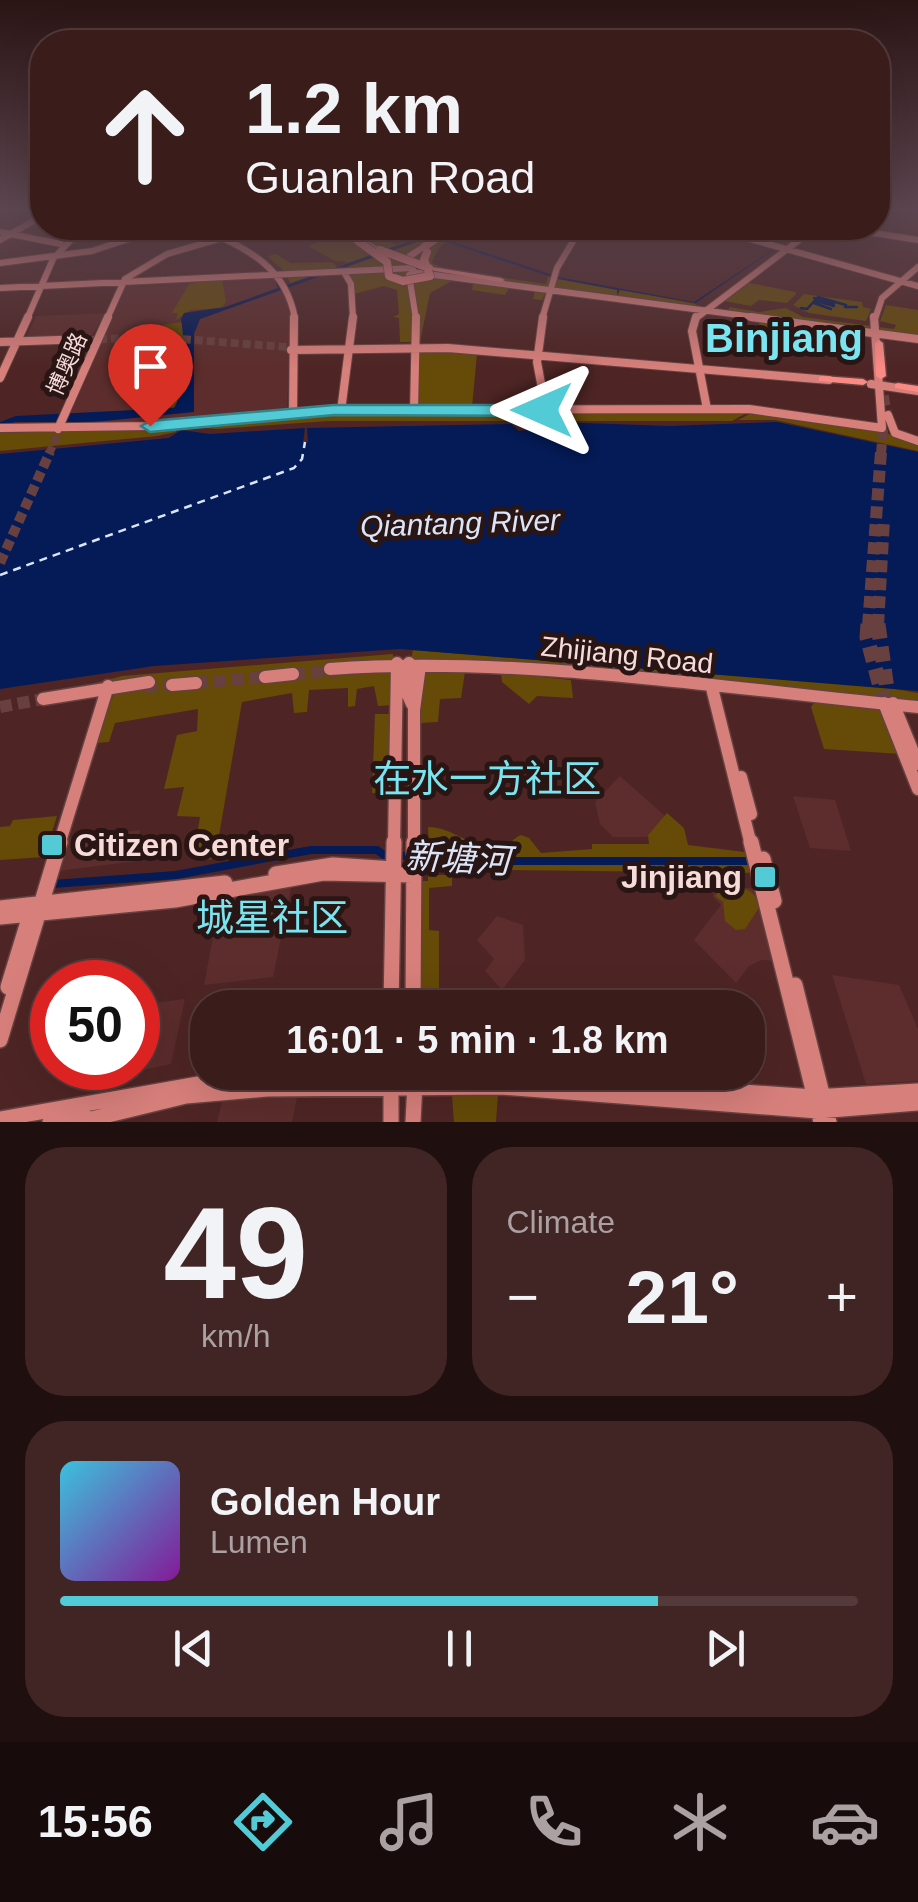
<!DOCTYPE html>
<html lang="en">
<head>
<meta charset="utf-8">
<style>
  :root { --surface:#3a1c1b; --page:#412524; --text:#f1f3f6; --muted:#aba1a3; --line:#543a3a; --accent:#52cbd7 }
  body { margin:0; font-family:Helvetica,"Noto Sans SC",sans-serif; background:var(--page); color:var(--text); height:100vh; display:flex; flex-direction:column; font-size:38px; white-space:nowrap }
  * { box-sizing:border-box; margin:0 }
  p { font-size:32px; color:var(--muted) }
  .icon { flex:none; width:55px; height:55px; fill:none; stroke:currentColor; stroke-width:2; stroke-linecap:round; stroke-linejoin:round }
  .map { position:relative; height:1122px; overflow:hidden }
  .details { display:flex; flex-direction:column; gap:25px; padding:25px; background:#200f0f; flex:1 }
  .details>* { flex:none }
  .guide { position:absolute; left:30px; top:30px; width:860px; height:210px; border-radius:40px; box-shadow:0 10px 40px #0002,0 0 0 2px var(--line); background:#3a1c1b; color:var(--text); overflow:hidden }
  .speed { position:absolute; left:30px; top:960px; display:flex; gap:20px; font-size:50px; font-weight:700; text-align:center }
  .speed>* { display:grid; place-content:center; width:130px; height:130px; border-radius:50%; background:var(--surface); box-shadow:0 10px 40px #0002,0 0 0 2px var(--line); line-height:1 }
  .speed .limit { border:15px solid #d22; background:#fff; color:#111 }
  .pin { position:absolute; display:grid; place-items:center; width:85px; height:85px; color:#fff; margin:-102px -42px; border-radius:50% 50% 50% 0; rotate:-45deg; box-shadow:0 0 10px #0007 }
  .pin .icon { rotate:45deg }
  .me { position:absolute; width:110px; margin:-55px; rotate:270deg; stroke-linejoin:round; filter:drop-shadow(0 0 8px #0008) }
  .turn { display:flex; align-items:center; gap:35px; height:210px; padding:0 50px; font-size:45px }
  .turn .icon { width:130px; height:130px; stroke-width:2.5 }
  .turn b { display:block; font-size:70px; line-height:85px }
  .big { font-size:75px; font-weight:600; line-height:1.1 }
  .details .widget { flex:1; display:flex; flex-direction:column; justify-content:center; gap:15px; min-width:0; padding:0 35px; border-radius:40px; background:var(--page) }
  .details .dial { align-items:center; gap:0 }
  .dial b { font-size:130px; line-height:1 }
  .song { display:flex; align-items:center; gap:30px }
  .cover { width:120px; height:120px; border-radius:15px; background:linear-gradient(135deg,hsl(190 70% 55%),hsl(290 70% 35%)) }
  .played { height:10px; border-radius:5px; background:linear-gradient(90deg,var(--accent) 75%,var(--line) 75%) }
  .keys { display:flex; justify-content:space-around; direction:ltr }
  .heat { display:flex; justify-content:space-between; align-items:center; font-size:55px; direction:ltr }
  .details .tiles { flex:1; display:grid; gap:25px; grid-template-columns:1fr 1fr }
  .widget:last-child { grid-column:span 2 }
  .trip { position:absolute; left:190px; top:990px; width:575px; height:100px; border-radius:40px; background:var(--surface); box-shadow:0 10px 40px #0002,0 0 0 2px var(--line); font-weight:600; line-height:100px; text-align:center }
  .tab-bar { display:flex; height:160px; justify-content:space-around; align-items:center; background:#170b0b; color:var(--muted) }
  .tab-bar .icon { width:70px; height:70px }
  .tab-bar .active { color:var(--accent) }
  .tab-bar b { font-size:45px; color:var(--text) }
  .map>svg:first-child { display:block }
  .built { fill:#5c2d2c }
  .green { fill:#654a08 }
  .water { fill:#041b58 }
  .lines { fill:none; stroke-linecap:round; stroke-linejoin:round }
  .stream { stroke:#041b58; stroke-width:2.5 }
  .canal-far1 { stroke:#041b58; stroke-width:2.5 }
  .canal { stroke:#041b58; stroke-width:8 }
  .ferry { stroke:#dbe5f8; stroke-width:2.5; stroke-dasharray:8 6; stroke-linecap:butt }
  .major-tunnel-far2 { stroke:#67403f; stroke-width:8; stroke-dasharray:8 4; stroke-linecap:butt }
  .major-tunnel-far1 { stroke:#67403f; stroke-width:10; stroke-dasharray:10 5; stroke-linecap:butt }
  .major-tunnel { stroke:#67403f; stroke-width:12; stroke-dasharray:12 6; stroke-linecap:butt }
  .highway-tunnel-far2 { stroke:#67403f; stroke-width:10; stroke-dasharray:10 5; stroke-linecap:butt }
  .highway-tunnel-far1 { stroke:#67403f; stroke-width:12; stroke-dasharray:12 6; stroke-linecap:butt }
  .highway-tunnel { stroke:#67403f; stroke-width:15; stroke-dasharray:15 8; stroke-linecap:butt }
  .major-far3-casing { stroke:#654241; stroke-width:8 }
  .major-far2-casing { stroke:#654241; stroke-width:10 }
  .major-far1-casing { stroke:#654241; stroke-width:15 }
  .major-casing { stroke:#654241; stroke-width:18 }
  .highway-casing { stroke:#654241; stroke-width:3 }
  .major-far3 { stroke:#d77f7b; stroke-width:6 }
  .major-far2 { stroke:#d77f7b; stroke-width:8 }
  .major-far1 { stroke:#d77f7b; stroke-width:12 }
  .major { stroke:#d77f7b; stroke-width:15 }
  .highway { fill:#fb8984; fill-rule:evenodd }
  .highway-bridge-casing { stroke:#654241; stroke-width:9; stroke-linecap:butt }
  .highway-bridge { stroke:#fb8984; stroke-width:8 }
  .route { fill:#52cbd7; stroke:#35848c; stroke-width:2.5 }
  .poi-dot { fill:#52cbd7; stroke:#281514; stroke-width:4 }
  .labels { text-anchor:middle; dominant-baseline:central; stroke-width:10; stroke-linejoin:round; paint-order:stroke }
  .far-street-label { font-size:22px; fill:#f6dbd8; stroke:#281514 }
  .street-label { font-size:28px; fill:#f6dbd8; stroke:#281514 }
  .water-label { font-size:30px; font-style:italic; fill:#dbe5f8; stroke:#281514 }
  .near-poi-label { font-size:32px; font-weight:bold; fill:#f6dbd8; stroke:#281514; text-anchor:start }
  .near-water-label { font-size:35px; font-style:italic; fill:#dbe5f8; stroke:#281514 }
  .near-quarter-label { font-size:38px; fill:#7ae5f0; stroke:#281514 }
  .far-town-label { font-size:40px; font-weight:bold; fill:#7ae5f0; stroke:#281514 }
</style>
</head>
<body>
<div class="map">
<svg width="918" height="1122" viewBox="0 0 918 1122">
  <rect width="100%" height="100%" fill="#4e2524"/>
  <path class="built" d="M280,277L291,313L287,413L65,426L127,284Z
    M107,313L92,335L26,338L36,316Z
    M620,776L665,816L647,837H613L600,824L595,802Z
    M793,796L835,800L851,851L810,848Z
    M140,830L137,861L58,871L68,838Z
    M292,884L273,977L204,985L221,894Z
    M713,887L750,888L759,894L776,961L761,960L749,966L736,983L694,940L721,905L713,897Z
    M497,916L523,925L525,960L502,990L485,971L494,959L477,940Z
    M832,975L899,985L918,1029V1081L866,1084Z
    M185,999L171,1064L86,1082L89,1068H138V1005Z
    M223,1097H297L292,1122H217Z"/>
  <path class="green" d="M440,228H471C453,235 438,243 432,263L448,270L546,284L548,276L696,304L692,310L546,292L542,300L533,299L535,291L509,288L505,295L472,290L473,283L452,281L430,293L420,342H400L399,318L393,317L399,314L397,290L384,286L354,294L349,275L311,276L290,283L287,276L323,270L284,271L267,256L276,254L291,263L332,262L337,267L348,262L335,261L308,246L340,235L358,243L348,232L359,229L396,245Z
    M222,278L226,302L221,308L190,310L176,320L178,313H172L189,284Z
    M745,282L795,292L796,294L787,303L759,300L751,306L719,300Z
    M804,294L862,302L863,307L871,309L866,321L809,313L793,305Z
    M886,305L918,310V343L806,327L810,351L760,344L759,319L804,324L802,320L754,313L753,320L728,317L729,307L759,312L786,308L803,317L894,329L896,325L880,321Z
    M182,322L187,342L182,391L176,407L70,414L148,409L135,407L155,386L171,379L162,403C179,377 174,357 161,330L162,325Z
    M419,348L477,354L472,407L416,410Z
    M752,410L732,421H329L217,429L205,428L342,413Z
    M757,410L879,431L918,443V451L775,420H738Z
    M175,427L176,432L157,436L0,451V433Z
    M413,650L889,688L918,693V705L411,660Z
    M393,654V705L378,706L374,686L357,689L355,706L348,707V688L309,690L307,712L294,713L292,693L242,702L215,859L193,860L200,817L177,816L184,787L164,789L177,735L197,731L198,709L115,723L109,742L96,743L118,682L77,688L122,676Z
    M421,668L465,672L461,698L440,699L438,722L421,723Z
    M501,673L571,680L573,698L537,696L529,704L502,682Z
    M814,703L881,709L901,754L824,749L811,707Z
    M375,714H390L389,792L372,793Z
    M667,813L684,828L688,845L753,853L758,873L430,869L428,827C455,827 479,854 501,849C508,847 513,838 521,835L529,838L541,853L592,849V844H649L648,835Z
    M57,816L44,857L0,860V827L10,826L13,820Z
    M428,875H452V886L429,888V930L439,931V997H430L428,1007H420L419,881H428Z
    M722,887L728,893L723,902L734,887C749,888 757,893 759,908L745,929L736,930L725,921L723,902L715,896Z
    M498,1095L496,1122H454L452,1096Z"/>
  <path class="water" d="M413,228L558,277L694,302L805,228L696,303L620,290L617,296V290L558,279L431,237L200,319L194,334V412L94,422H15L0,428V422L16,416L174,408C189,382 185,347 181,319L184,313L225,307L278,288L274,278L235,277H275L282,286L290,284L426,235Z
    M554,422L670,426L777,422L918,452V691L400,649L154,666L0,689V454L169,438L181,430L210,434L305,428L303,443L308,442L307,428L511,424L519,431L528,430V423Z"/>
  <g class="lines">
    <path class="stream" d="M814,298L834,304
      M816,301L834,306
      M814,303L831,309
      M845,307H857
      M801,308L807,309L818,297L846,305"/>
    <path class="canal-far1" d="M445,240L466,228"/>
    <path class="canal" d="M53,884L176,875L311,850H377L384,855L514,861H753"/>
    <path class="ferry" d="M0,575L294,468L302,459L305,442"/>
    <path class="major-tunnel-far2" d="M87,340L154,337L300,348
      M49,454L63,423"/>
    <path class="major-tunnel-far1" d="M0,563L50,452"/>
    <path class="major-tunnel" d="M293,674L337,671
      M196,683L265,677
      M145,687L172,685
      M0,707L43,699"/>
    <path class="highway-tunnel-far2" d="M881,381L889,425
      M881,454L884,418"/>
    <path class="highway-tunnel-far1" d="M868,626L881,452
      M878,626L884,520"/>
    <path class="highway-tunnel" d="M868,624L867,637L886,709
      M878,624L887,689"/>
    <defs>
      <path id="major-far3" d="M201,228C247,249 286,266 295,319
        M711,228L918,286
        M843,228L918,240
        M341,230L387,255
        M0,232L61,244
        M0,240L42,216
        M0,263L92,251L162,228
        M344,272L351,284L353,319
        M412,272L770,319
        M409,275L416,319
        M0,288L413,268
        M27,319L53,259L82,228
        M107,319L125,279L167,254L257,228
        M542,319L557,268L581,228
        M695,319L815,228
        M875,319L882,298L918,267"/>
      <path id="major-far2" d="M543,317L537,362L546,410
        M696,317L692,331L707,409
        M751,317L918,339
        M0,342L87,339
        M291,350L448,348L829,380
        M0,378L28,317
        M871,384L918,391
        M341,411L353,317
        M414,411L416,317
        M293,414L294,317
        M888,415L895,433L918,441
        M0,428L148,426L334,410L749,409L882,428L874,317
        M58,429L108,317"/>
      <path id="major-far1" d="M409,663L407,693L412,704
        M330,669C519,655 728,689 918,707
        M265,677L293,674
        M172,685L196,683
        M712,688L751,845
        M43,699L149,682
        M884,703L918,789
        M893,703L918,764
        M741,777L751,814
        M59,845L108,686
        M394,845L397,663
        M414,845V710L420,666"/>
      <path id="major" d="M751,842L821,1122
        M763,859L774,901
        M276,874L333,865L394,869
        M0,908L225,883
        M0,917L175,900L323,873L413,875
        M795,985L829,1122
        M8,987L31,912
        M391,1008L394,842
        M413,1008L414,842
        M0,1040L60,842
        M391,1083V1122
        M0,1119L221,1080L498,1075L814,1097L918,1091
        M50,1122L84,1115
        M79,1122L186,1096L267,1089L501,1087L818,1111L918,1103
        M413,1122L415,1083"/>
      <path id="highway" d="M421,245L428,247L413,258H407V254Z
        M426,266L501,278L505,280L501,282L429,270L425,268Z
        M879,340L883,343L886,376L881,379L876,376L875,343Z
        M822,376L863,379L868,382L863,385L819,381V377Z
        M898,383L918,386V392L895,388V384Z"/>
    </defs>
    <use href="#major-far3" class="major-far3-casing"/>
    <use href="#major-far2" class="major-far2-casing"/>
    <use href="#major-far1" class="major-far1-casing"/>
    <use href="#major" class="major-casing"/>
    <use href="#highway" class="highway-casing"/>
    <use href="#major-far3" class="major-far3"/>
    <use href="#major-far2" class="major-far2"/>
    <use href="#major-far1" class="major-far1"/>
    <use href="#major" class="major"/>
    <use href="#highway" class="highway"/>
    <defs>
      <path id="highway-bridge" d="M330,228L348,236
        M358,241L387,262L389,276L403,281L430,276L424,260L427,252
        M424,247L451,228
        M380,250L429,268"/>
    </defs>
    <use href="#highway-bridge" class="highway-bridge-casing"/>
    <use href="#highway-bridge" class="highway-bridge"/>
  </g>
  <linearGradient id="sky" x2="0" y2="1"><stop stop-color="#2b1414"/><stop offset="0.57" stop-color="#5d4650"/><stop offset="1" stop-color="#5d4650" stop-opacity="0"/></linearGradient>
  <rect width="918" height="369" fill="url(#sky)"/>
  <path class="route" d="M334,405H542L551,410L542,416L334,415L150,432L141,426L150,421Z"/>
  <g class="poi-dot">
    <rect x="40" y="833" width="24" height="24" rx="5"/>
    <rect x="753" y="865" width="24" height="24" rx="5"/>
  </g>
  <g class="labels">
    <g class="far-street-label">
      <text transform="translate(67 364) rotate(-66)">博奥路</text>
    </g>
    <g class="street-label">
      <text transform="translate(627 655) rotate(6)">Zhijiang Road</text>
    </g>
    <g class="water-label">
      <text transform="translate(460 523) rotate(-2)">Qiantang River</text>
    </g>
    <g class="near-poi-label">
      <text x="74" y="845">Citizen Center</text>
      <text x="742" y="877" text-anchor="end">Jinjiang</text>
    </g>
    <g class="near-water-label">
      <text transform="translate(458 858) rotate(3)">新塘河</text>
    </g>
    <g class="near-quarter-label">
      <text x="487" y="779">在水一方社区</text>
      <text x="272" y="918">城星社区</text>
    </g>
    <g class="far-town-label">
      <text x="784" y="338">Binjiang</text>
    </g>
  </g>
</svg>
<div class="speed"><div class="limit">50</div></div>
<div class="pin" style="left:150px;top:426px;background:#d93025"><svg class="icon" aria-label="arrive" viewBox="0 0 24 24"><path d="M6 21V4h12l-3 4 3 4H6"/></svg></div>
<svg class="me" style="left:542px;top:410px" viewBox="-20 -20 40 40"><path d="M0-17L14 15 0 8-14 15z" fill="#52cbd7" stroke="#fff" stroke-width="4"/></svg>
<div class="trip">16:01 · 5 min · 1.8 km</div>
<div class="guide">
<div class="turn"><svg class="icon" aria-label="ahead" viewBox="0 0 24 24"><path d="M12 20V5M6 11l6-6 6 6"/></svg><div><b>1.2 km</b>Guanlan Road</div></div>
</div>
</div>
<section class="details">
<div class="tiles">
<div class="widget dial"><b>49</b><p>km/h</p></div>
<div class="widget"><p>Climate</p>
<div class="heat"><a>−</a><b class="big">21°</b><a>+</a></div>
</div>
<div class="widget">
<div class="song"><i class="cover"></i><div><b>Golden Hour</b><p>Lumen</p></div></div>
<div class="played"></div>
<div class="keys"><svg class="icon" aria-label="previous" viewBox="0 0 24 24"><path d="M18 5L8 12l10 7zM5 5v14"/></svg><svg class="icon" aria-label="pause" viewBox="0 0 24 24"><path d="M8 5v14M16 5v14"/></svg><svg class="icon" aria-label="next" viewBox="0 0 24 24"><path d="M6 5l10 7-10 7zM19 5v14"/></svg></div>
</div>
</div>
</section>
<nav class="tab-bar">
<b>15:56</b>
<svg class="icon active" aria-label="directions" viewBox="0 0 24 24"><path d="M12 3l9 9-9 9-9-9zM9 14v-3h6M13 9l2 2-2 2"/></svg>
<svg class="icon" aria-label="music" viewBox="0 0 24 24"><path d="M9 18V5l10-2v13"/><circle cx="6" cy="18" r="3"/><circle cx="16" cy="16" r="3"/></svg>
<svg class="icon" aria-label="phone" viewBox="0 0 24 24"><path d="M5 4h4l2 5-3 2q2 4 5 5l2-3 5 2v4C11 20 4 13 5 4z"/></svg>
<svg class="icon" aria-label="climate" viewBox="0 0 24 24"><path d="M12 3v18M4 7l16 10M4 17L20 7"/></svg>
<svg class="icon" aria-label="car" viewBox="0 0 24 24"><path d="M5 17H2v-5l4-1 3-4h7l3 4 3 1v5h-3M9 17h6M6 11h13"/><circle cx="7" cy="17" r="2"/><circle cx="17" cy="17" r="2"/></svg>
</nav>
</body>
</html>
